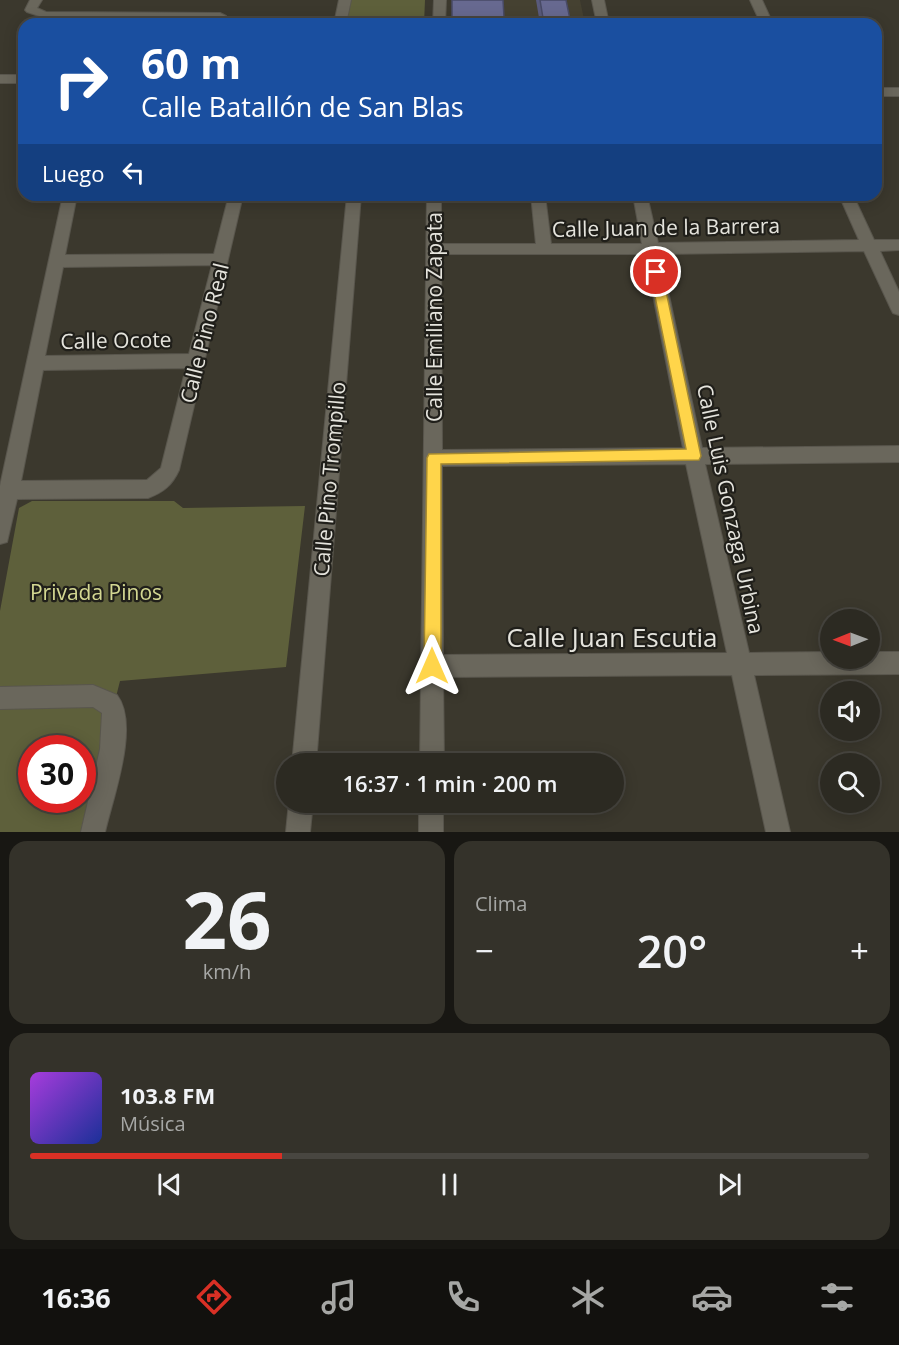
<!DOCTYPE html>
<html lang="es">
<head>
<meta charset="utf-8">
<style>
  :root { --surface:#2c2a22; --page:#34322a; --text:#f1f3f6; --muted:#a6a7a5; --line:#484640; --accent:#d93025 }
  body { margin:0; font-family:"Open Sans",sans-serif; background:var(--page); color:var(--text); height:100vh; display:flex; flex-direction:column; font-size:22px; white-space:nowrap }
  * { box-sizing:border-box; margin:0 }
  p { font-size:20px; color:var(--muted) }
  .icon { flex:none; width:33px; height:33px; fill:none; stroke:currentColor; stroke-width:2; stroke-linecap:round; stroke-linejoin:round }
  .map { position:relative; height:832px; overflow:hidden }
  .side { display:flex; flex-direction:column; gap:9px; padding:9px; background:#181713; flex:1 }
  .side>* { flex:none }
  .guide { position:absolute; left:18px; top:18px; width:864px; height:183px; border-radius:18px; box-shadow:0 3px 15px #0003,0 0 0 2px var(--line); background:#1a4fa0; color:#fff; overflow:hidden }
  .needle { width:39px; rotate:269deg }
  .controls { position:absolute; left:820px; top:609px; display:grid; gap:12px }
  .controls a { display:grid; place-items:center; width:60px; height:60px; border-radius:50%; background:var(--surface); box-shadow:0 3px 15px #0003,0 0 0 2px var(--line); font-size:30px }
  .speed { position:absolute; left:18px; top:735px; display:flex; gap:12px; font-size:30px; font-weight:700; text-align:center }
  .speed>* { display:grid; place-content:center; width:78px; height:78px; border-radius:50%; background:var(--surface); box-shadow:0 3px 15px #0003,0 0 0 2px var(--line); line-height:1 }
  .speed .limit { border:9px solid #d22; background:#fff; color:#111 }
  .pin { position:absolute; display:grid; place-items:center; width:51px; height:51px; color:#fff; margin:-26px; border:3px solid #fff; border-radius:50%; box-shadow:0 2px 6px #0007 }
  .me { position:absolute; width:66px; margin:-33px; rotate:0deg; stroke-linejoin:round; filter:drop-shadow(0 0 4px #0008) }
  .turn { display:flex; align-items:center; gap:21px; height:126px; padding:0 24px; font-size:27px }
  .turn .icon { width:78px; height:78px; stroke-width:2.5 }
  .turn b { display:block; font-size:42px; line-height:51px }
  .then { display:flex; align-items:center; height:57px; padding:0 24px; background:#0003; gap:12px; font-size:22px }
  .big { font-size:45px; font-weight:600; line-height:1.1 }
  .side .card { flex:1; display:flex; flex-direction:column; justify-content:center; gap:9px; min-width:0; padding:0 21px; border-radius:18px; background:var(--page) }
  .side .dial { align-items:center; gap:0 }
  .dial b { font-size:78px; line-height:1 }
  .song { display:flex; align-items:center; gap:18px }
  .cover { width:72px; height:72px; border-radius:9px; background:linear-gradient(135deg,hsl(280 70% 55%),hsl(230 70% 35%)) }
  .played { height:6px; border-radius:3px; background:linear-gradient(90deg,var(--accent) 30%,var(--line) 30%) }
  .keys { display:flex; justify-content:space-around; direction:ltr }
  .heat { display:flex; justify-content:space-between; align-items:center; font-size:33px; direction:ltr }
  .side .tiles { flex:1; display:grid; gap:9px; grid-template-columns:1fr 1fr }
  .card:last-child { grid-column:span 2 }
  .trip { position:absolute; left:276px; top:753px; width:348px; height:60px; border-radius:30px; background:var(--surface); box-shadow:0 3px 15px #0003,0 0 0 2px var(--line); font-weight:600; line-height:60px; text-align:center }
  .menu { display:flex; height:96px; justify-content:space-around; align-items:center; background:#12110e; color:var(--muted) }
  .menu .icon { width:42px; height:42px }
  .menu .active { color:var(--accent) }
  .menu b { font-size:27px; color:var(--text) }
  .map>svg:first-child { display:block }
  .built { fill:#454131 }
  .green { fill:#5e603b; fill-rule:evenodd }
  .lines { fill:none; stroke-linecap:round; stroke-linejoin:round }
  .street-casing { stroke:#59564d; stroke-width:2 }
  .street { fill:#6a675c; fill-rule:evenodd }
  .wall { fill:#595a7c }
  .building { fill:#676990; stroke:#484a65; stroke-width:1.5 }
  .route { fill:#ffd54a; stroke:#a68a30; stroke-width:1.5 }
  .labels { text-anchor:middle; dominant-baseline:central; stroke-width:4.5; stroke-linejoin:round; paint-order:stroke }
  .street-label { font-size:21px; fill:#e5e4dd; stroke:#201f1a }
  .park-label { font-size:21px; fill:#d4d892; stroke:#201f1a }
  .near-street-label { font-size:26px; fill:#e5e4dd; stroke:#201f1a }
</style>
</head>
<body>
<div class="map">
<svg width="899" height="832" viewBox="0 0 899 832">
  <rect width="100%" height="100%" fill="#3b382d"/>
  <path class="built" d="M451,0H580L585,24H452Z"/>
  <path class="green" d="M349,0H425L424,24H345Z
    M32,501H174L183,508L305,506L286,667L120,681L82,832H0V611L19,508ZM32,748H82V800H32Z"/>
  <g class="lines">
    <defs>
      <path id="street" d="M30,0H42L37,8L46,12L220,13L226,16L220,19L45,18L27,12L25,10Z
        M339,0H351L346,24H334Z
        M434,0H446L445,24H433Z
        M592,0H604L609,24H597Z
        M750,0H762L773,24H761Z
        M0,75H24V83H0Z
        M876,88H899V96H876Z
        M63,195H77L65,255L214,254L229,195H243L179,470C172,485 164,492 148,498L17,499L7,542L0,544V486ZM212,265L189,354L45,356L63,267ZM186,368L161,468L147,480L21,481L43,370Z
        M347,195H361L316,764H292Z
        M427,195H441V244H536L531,195H545L551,244H642L633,195H647L658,243L859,240L839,195H853L874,240H899V250L880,251L899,292V315L893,313L891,309L864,251L660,254L702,448L899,446V462L705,464L749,653L831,652V658H870V652H899V674L754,675L790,832H766L732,675L443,677L444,764H420ZM441,254H645L683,448L442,450ZM686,464L727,653L443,655L442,466Z
        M93,685L117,695C140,725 113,797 105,832H81L100,749L102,713L93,707L0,709V687Z
        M289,802H313L310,832H286Z
        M419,802H443V832H419Z"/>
    </defs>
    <use href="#street" class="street-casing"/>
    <use href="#street" class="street"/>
  </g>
  <path class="wall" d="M503,0L504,24H452Z
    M536,0H566L571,24H540Z"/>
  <path class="building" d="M452,0H503L504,17L479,18V24H452Z
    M540,0H566L571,24H544Z"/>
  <path class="route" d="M656,268L662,272L701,456L699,460L441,464V666L438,672L432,674L427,672L424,666L427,458L429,454L686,449L650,272Z"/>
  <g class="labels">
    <g class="street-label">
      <text transform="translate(666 227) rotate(-1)">Calle Juan de la Barrera</text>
      <text transform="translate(434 317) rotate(-90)">Calle Emiliano Zapata</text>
      <text transform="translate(204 333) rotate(-76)">Calle Pino Real</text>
      <text transform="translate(116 340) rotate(-1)">Calle Ocote</text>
      <text transform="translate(329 479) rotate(-85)">Calle Pino Trompillo</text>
      <text transform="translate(731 509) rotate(78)">Calle Luis Gonzaga Urbina</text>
    </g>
    <g class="park-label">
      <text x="96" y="592">Privada Pinos</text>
    </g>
    <g class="near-street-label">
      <text x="612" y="637">Calle Juan Escutia</text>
    </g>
  </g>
</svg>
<div class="controls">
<a><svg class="needle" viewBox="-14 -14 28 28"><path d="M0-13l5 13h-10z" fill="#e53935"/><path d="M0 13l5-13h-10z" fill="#a6a7a5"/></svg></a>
<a><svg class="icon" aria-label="sound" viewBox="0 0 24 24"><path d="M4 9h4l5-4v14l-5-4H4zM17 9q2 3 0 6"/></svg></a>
<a><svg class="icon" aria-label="search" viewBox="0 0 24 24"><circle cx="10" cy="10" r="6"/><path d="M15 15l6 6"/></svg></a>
</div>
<div class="speed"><div class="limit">30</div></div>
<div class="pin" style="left:656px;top:272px;background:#d93025"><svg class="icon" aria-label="arrive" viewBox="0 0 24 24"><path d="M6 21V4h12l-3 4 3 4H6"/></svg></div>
<svg class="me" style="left:432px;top:666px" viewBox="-20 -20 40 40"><path d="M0-17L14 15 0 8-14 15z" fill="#ffd54a" stroke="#fff" stroke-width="4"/></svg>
<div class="trip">16:37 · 1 min · 200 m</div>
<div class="guide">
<div class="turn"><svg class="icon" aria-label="right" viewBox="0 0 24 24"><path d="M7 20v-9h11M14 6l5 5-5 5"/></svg><div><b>60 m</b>Calle Batallón de San Blas</div></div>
<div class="then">Luego<svg class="icon" aria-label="left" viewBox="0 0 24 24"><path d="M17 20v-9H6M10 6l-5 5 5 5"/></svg></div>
</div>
</div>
<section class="side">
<div class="tiles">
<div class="card dial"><b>26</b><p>km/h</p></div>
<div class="card"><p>Clima</p>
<div class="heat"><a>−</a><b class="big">20°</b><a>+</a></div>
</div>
<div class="card">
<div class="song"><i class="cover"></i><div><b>103.8 FM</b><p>Música</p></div></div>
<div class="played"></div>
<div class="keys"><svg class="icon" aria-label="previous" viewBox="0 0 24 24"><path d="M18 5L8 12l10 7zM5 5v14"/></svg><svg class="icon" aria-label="pause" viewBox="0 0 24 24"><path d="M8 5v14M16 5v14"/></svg><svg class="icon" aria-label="next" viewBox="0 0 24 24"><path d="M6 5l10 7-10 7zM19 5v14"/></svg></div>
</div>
</div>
</section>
<nav class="menu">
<b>16:36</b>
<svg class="icon active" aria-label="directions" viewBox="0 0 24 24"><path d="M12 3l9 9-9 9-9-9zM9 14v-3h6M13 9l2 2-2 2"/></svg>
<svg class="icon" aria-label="music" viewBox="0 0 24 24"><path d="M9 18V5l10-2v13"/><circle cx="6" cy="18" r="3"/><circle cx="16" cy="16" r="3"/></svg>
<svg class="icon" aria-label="phone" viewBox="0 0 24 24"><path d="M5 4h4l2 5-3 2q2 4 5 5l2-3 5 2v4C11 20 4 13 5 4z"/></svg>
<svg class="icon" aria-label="climate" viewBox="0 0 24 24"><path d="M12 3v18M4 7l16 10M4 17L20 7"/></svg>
<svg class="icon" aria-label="car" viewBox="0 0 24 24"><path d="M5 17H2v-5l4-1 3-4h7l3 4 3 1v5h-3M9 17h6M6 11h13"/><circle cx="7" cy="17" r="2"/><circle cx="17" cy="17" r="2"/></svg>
<svg class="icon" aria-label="filters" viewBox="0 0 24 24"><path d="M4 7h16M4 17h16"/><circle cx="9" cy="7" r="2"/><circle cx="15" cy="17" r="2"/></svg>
</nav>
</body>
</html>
